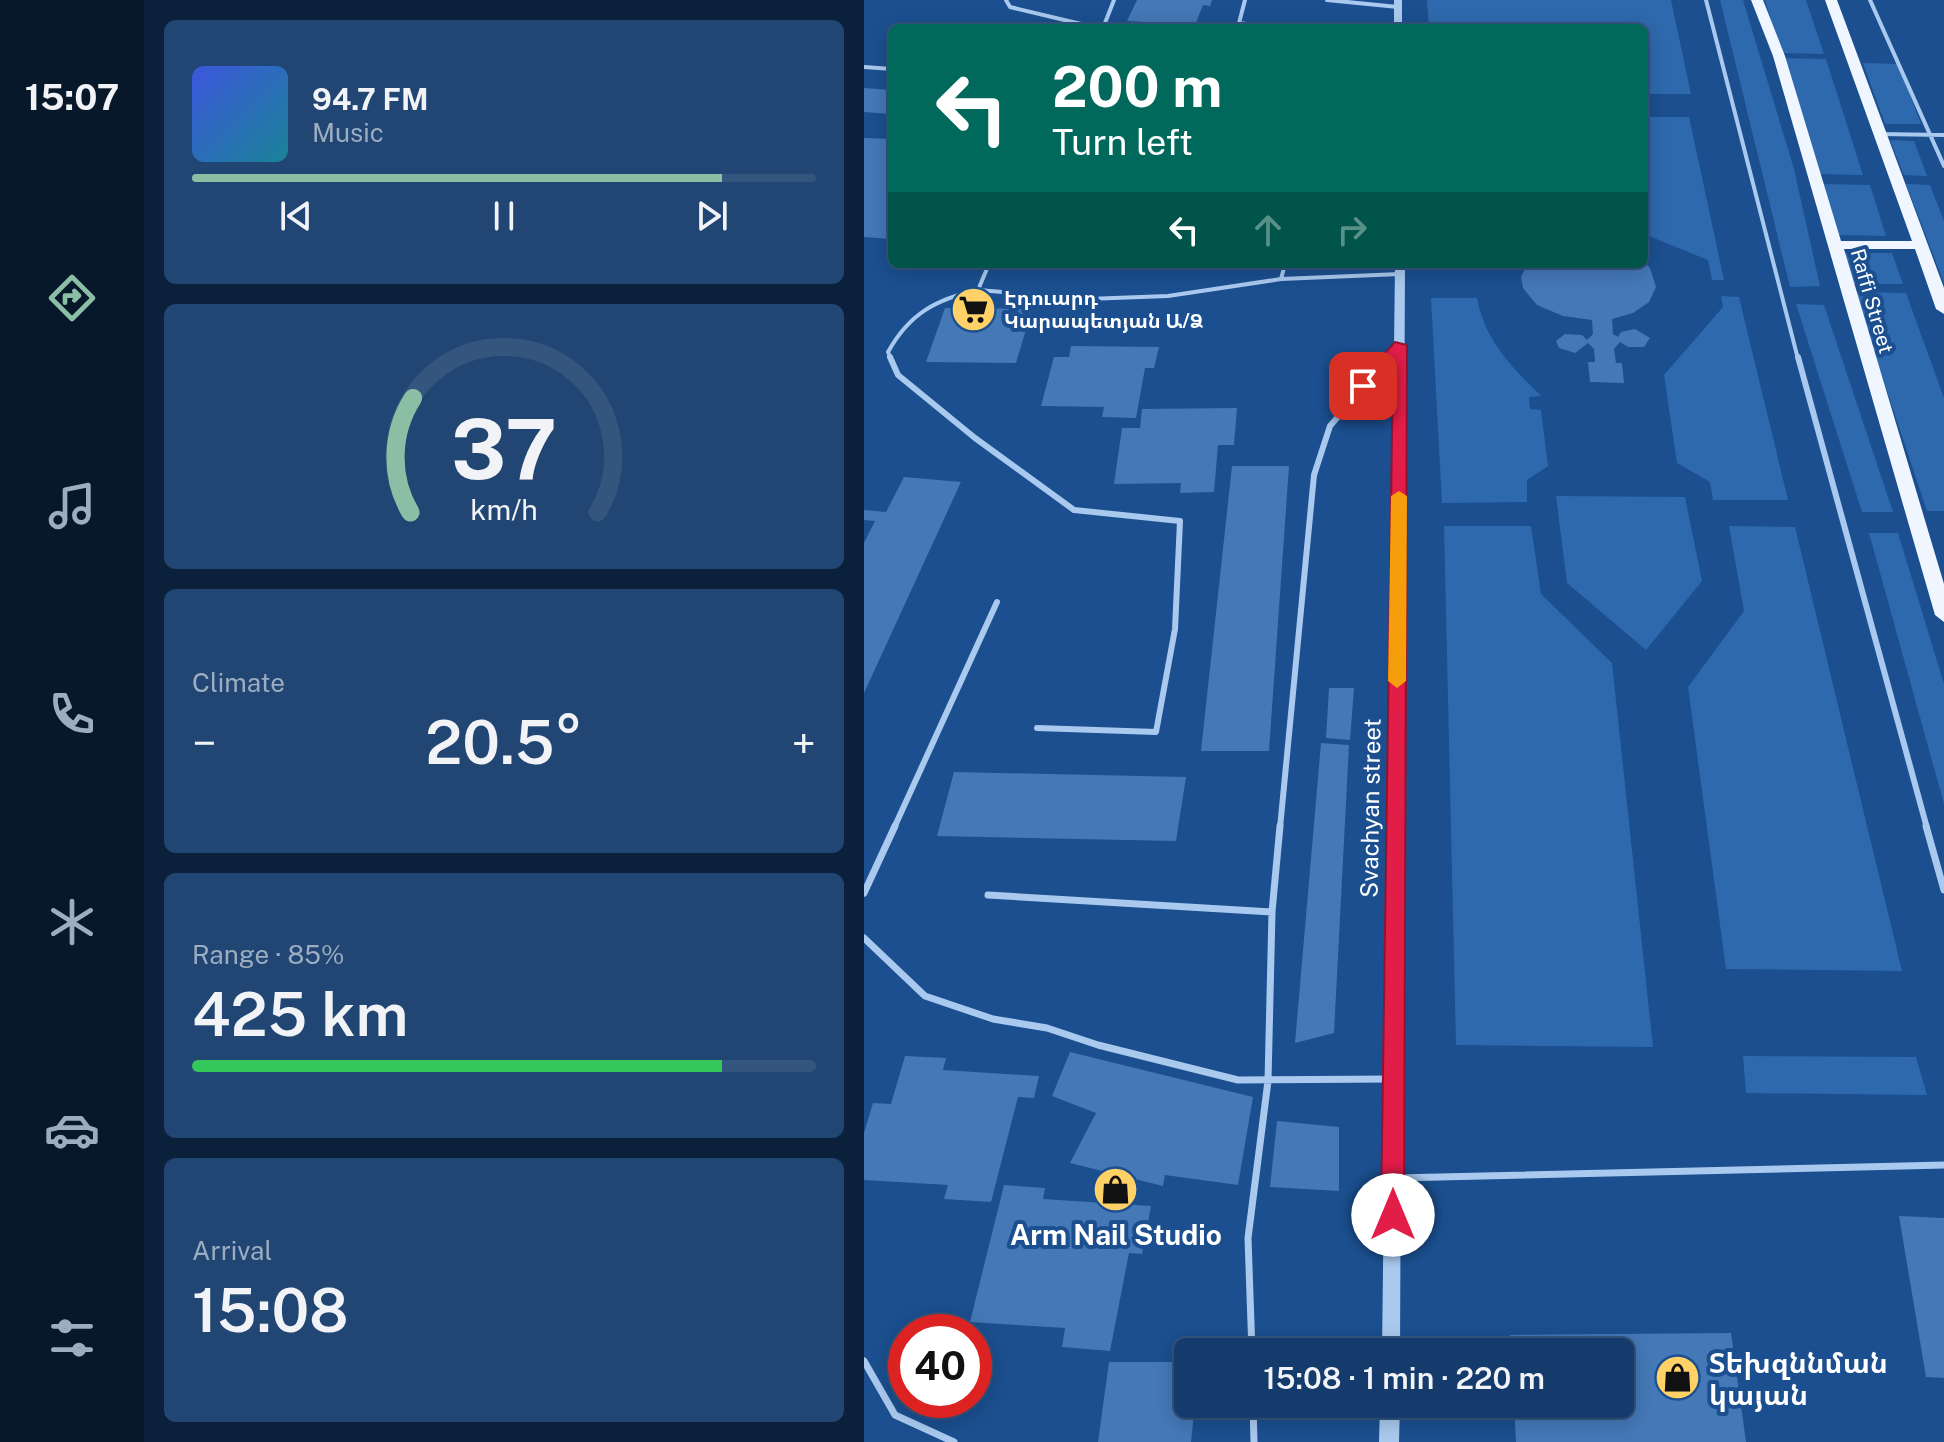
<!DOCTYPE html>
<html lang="en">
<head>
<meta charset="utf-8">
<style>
  :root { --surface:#143b6b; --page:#214673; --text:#f1f3f6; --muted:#9dadc1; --line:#33557e; --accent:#8abfa5 }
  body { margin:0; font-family:"Public Sans","Noto Sans Armenian",sans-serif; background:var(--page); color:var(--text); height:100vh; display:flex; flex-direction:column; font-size:30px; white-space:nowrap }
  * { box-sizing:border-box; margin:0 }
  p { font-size:26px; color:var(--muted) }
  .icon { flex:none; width:44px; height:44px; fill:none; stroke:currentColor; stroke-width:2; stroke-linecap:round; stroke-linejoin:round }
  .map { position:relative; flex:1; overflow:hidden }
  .drawer { display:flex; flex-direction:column; gap:20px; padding:20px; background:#0b203b; width:720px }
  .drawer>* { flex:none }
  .top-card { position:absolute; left:24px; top:24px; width:760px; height:244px; border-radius:12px; box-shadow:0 4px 20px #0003,0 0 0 2px var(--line); background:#00695c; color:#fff; overflow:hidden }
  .speed { position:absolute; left:24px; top:1314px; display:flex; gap:16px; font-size:40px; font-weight:700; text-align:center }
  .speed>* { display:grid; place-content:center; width:104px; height:104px; border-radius:50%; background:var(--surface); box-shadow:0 4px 20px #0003,0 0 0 2px var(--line); line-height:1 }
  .speed .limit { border:12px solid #d22; background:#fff; color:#111 }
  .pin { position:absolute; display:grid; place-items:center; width:68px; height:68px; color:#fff; margin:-34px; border-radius:16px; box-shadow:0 4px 12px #0006 }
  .me { position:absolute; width:88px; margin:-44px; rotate:0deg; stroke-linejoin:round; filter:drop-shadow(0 0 6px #0008) }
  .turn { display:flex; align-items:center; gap:28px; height:168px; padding:0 32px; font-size:36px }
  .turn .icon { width:104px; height:104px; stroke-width:2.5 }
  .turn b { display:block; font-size:56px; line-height:68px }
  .lanes { display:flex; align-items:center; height:76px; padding:0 32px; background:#0003; justify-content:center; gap:40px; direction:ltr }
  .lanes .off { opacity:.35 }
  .big { font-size:60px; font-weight:600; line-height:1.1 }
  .drawer .widget { flex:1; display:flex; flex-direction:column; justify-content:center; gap:12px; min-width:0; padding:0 28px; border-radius:12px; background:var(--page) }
  .drawer .dial { align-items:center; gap:0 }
  .dial svg { height:208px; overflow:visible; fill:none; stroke:var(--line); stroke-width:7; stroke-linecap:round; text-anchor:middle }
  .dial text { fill:var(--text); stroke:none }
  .song { display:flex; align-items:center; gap:24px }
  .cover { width:96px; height:96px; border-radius:12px; background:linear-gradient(135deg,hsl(230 70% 55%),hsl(190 70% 35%)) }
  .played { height:8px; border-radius:4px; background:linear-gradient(90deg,var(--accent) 85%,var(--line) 85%) }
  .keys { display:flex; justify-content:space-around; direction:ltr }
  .heat { display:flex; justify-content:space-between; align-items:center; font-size:44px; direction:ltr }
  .charge { height:12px; border-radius:6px; background:linear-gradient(90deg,#34c759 85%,var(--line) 0) }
  .trip { position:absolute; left:310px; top:1338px; width:460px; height:80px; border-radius:12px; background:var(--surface); box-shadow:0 4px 20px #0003,0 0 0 2px var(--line); font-weight:600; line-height:80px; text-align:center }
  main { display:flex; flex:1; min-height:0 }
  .tabs { display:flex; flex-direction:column; width:144px; justify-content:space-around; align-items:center; background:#08182b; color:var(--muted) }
  .tabs .icon { width:56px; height:56px }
  .tabs .on { color:var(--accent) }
  .tabs b { font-size:36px; color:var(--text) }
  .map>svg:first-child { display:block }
  .green { fill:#2e69ad }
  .building { fill:#4478b7 }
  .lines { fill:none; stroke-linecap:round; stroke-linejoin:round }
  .service-far2 { stroke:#a9c9ee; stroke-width:4 }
  .service-far1 { stroke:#a9c9ee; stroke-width:6 }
  .service { stroke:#a9c9ee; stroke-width:7 }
  .tertiary { fill:#a9c9ee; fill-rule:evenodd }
  .primary { fill:#f0f6ff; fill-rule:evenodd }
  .route { fill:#e11d48; stroke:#92132f; stroke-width:2 }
  .slow { fill:#f59e0b }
  .labels { text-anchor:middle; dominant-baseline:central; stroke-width:8; stroke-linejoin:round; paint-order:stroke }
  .far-poi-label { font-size:20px; font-weight:bold; fill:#fff; stroke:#1b4f8f; text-anchor:start }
  .far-street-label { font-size:20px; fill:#fff; stroke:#1b4f8f }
  .street-label { font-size:24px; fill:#fff; stroke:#1b4f8f }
  .near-poi-label { font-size:28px; font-weight:bold; fill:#fff; stroke:#1b4f8f }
</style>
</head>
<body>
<main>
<nav class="tabs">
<b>15:07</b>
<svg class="icon on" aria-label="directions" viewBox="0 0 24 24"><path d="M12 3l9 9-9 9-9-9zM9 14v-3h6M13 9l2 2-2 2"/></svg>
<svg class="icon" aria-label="music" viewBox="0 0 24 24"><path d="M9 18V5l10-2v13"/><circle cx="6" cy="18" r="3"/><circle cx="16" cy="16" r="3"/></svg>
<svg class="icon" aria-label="phone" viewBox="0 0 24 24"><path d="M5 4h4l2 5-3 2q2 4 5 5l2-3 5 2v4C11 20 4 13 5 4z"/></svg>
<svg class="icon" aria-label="climate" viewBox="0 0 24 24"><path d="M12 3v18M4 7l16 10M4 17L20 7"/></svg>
<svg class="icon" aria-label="car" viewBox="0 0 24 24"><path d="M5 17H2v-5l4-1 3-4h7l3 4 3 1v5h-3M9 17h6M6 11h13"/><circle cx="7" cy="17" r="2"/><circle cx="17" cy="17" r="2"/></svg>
<svg class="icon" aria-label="filters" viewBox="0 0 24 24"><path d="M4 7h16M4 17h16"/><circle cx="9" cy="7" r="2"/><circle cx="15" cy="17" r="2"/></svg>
</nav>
<section class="drawer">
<div class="widget">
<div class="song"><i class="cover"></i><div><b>94.7 FM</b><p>Music</p></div></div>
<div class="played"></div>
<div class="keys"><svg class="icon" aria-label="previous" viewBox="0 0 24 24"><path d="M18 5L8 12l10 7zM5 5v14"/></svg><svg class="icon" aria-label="pause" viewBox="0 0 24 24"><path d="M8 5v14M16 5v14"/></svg><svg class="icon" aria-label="next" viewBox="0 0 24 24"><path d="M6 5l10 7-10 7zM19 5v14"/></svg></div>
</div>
<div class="widget dial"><svg viewBox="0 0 100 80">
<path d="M14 69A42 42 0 1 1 86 69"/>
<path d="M14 69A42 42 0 0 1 15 25" stroke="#8abfa5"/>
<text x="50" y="56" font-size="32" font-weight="700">37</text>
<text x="50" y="72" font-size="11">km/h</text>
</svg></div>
<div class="widget"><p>Climate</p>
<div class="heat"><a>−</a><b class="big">20.5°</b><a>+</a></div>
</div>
<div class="widget"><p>Range · 85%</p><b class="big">425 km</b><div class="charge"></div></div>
<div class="widget"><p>Arrival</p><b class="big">15:08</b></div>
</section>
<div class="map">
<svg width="1080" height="1442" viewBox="0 0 1080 1442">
  <rect width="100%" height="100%" fill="#1b4f8f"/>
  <path class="green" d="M563,0H807L827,94H780V28H565Z
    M856,0H879L930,169L956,286L926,287Z
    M901,0H942L960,54L917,53Z
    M918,58L962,59L999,175L954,174Z
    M999,63L1034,64L1057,124H1021Z
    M785,117H825L860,280H848L844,260L780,234V121Z
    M1026,140L1050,141L1063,176L1040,175Z
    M956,184L1006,185L1022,236L971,235Z
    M1042,184L1066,185L1080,221V283Z
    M978,253H1028L1039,284H987Z
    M990,292L1042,293L1080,398V511H1063Z
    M857,296L875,297L924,500H849L846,482L813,463L800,375L859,307Z
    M567,298H613C621,341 647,366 677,396L665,397L666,409L677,410L684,466L663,480V502L578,503Z
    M932,304L960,305L1029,512H998Z
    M692,496L821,497L838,581L782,650L703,583Z
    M580,526H667L677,594L748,663L789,1047L592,1045Z
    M865,526L931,527L1038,971L862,969L824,687L880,611Z
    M1005,533H1034L1080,684V804Z
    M879,1056L1052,1057L1063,1095L882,1093Z"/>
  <path class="building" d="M273,0H348L346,6L339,5L330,28L314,27L316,24L263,21Z
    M0,88L28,90V114L0,112Z
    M0,138L28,139V239L0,237Z
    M663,264H782L786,268L792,287L785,302L769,313L748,319L749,334L754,337L757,332L771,329L786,338L780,347H764L756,342L750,349L752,363H758L760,383L726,382L724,362H731L730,349L724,343L711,353L695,348L692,341L701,334L718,335L723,340L729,334L728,320L699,316L673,305L659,288L657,277Z
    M81,308L168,309L152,363L62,362Z
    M207,346L295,347L290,368H281L272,418L238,417L240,407L177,406L190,357H205Z
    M373,408L370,445H354L350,492L316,493L317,483L250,484L258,428H276L278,409Z
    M368,466H425L405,751H337Z
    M40,477L97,482L0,693V543L11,521L0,520V510L22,512Z
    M465,688H490L486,740L462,738Z
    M457,743L485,745L470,1033L431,1043Z
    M90,772L322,777L312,841L73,836Z
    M206,1052L389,1097L374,1185L301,1175L299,1186L206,1163L232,1113L188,1096Z
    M41,1056L82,1058L79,1070L175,1076L170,1098L154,1097L127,1202L80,1199L84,1185L0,1180V1133L9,1103L27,1104Z
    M413,1121L475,1127V1191L406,1187Z
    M140,1185L181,1188L179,1199L287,1206L278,1254L265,1253L246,1351L198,1347L201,1328L106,1322Z
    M1035,1216L1080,1218V1378L1062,1377Z
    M867,1333L882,1442H652L650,1404H756V1352H647L646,1335Z
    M245,1362H324V1404H331L327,1442H234Z"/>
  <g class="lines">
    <path class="service-far2" d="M142,0L146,7L234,28
      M381,0L375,23L413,28
      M463,0L534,7
      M842,0L934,359
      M1006,0L1080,166
      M239,28L250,0
      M0,67L28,69
      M1015,134L1080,135
      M125,264L114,290L223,299L304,296L417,279L536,274
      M417,279L421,264
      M27,359L24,352C45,314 72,299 114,290
      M524,359L534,347"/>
    <path class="service-far1" d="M26,357L34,375L111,438L210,510L316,521L311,629L292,732L173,728
      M934,357L1063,828
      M30,828L133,602
      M416,828L450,475L466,426L526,357"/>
    <path class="service" d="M1062,826L1080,890
      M0,893L31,826
      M124,895L408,912
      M0,938L61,996L129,1019L183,1028L234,1045L374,1080L529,1079
      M532,1178L1080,1165
      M388,1352L384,1238L404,1081L408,912L416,826
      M0,1361L31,1415L90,1442
      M389,1404L390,1442"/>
    <path class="tertiary" d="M530,0H538V28H530Z
      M531,264H541L536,1352H518Z
      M516,1404H536L535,1442H515Z"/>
    <path class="primary" d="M887,0H899L921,56L977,241H1048L961,0H973L1080,288V314L1072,309L1051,249H980L1080,584V622L1071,615L909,56Z"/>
  </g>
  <path class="route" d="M531,342L543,345L540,1215L537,1223L529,1226L520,1223L517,1215L529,362L504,389L491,386Z"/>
  <path class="slow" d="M535,491L543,496L542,681L533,688L524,681L527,496Z"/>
  <defs>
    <symbol id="supermarket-disc" viewBox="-11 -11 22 22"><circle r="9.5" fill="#ffd166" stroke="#1b4f8f"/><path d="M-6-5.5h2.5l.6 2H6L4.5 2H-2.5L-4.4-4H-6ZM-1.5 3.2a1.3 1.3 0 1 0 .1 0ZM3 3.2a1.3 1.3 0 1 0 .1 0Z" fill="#111"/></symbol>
    <symbol id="shop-disc" viewBox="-11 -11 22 22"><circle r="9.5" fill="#ffd166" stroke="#1b4f8f"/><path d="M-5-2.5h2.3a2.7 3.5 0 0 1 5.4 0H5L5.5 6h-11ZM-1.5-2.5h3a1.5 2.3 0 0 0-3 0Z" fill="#111"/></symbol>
  </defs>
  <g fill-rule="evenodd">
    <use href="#supermarket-disc" x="84" y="284" width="51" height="51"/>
    <use href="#shop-disc" x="226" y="1164" width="51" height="51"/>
    <use href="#shop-disc" x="788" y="1352" width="51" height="51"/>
  </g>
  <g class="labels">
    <g class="far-poi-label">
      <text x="140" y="298">Էդուարդ<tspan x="140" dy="23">Կարապետյան Ա/Ձ</tspan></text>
    </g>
    <g class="far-street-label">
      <text transform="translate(1008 301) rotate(74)">Raffi Street</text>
    </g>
    <g class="street-label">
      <text transform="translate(506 808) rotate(-89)">Svachyan street</text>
    </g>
    <g class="near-poi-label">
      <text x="252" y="1234">Arm Nail Studio</text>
      <text x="845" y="1362" text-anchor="start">Տեխզննման<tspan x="845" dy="32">կայան</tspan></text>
    </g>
  </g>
</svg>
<div class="speed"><div class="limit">40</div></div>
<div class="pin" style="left:499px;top:386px;background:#d93025"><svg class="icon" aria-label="arrive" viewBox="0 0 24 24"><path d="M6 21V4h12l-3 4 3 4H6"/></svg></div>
<svg class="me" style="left:529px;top:1215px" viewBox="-20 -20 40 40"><circle r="19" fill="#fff"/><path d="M0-13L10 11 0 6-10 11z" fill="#e11d48"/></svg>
<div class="trip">15:08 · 1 min · 220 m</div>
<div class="top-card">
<div class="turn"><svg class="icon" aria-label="left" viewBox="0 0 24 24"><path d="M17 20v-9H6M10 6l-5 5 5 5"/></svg><div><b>200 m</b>Turn left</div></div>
<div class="lanes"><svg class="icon" aria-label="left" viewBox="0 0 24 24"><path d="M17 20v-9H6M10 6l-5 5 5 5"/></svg><svg class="icon off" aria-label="ahead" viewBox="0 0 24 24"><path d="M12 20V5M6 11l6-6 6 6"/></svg><svg class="icon off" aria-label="right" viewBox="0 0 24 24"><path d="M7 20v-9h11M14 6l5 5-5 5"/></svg></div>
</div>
</div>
</main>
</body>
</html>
